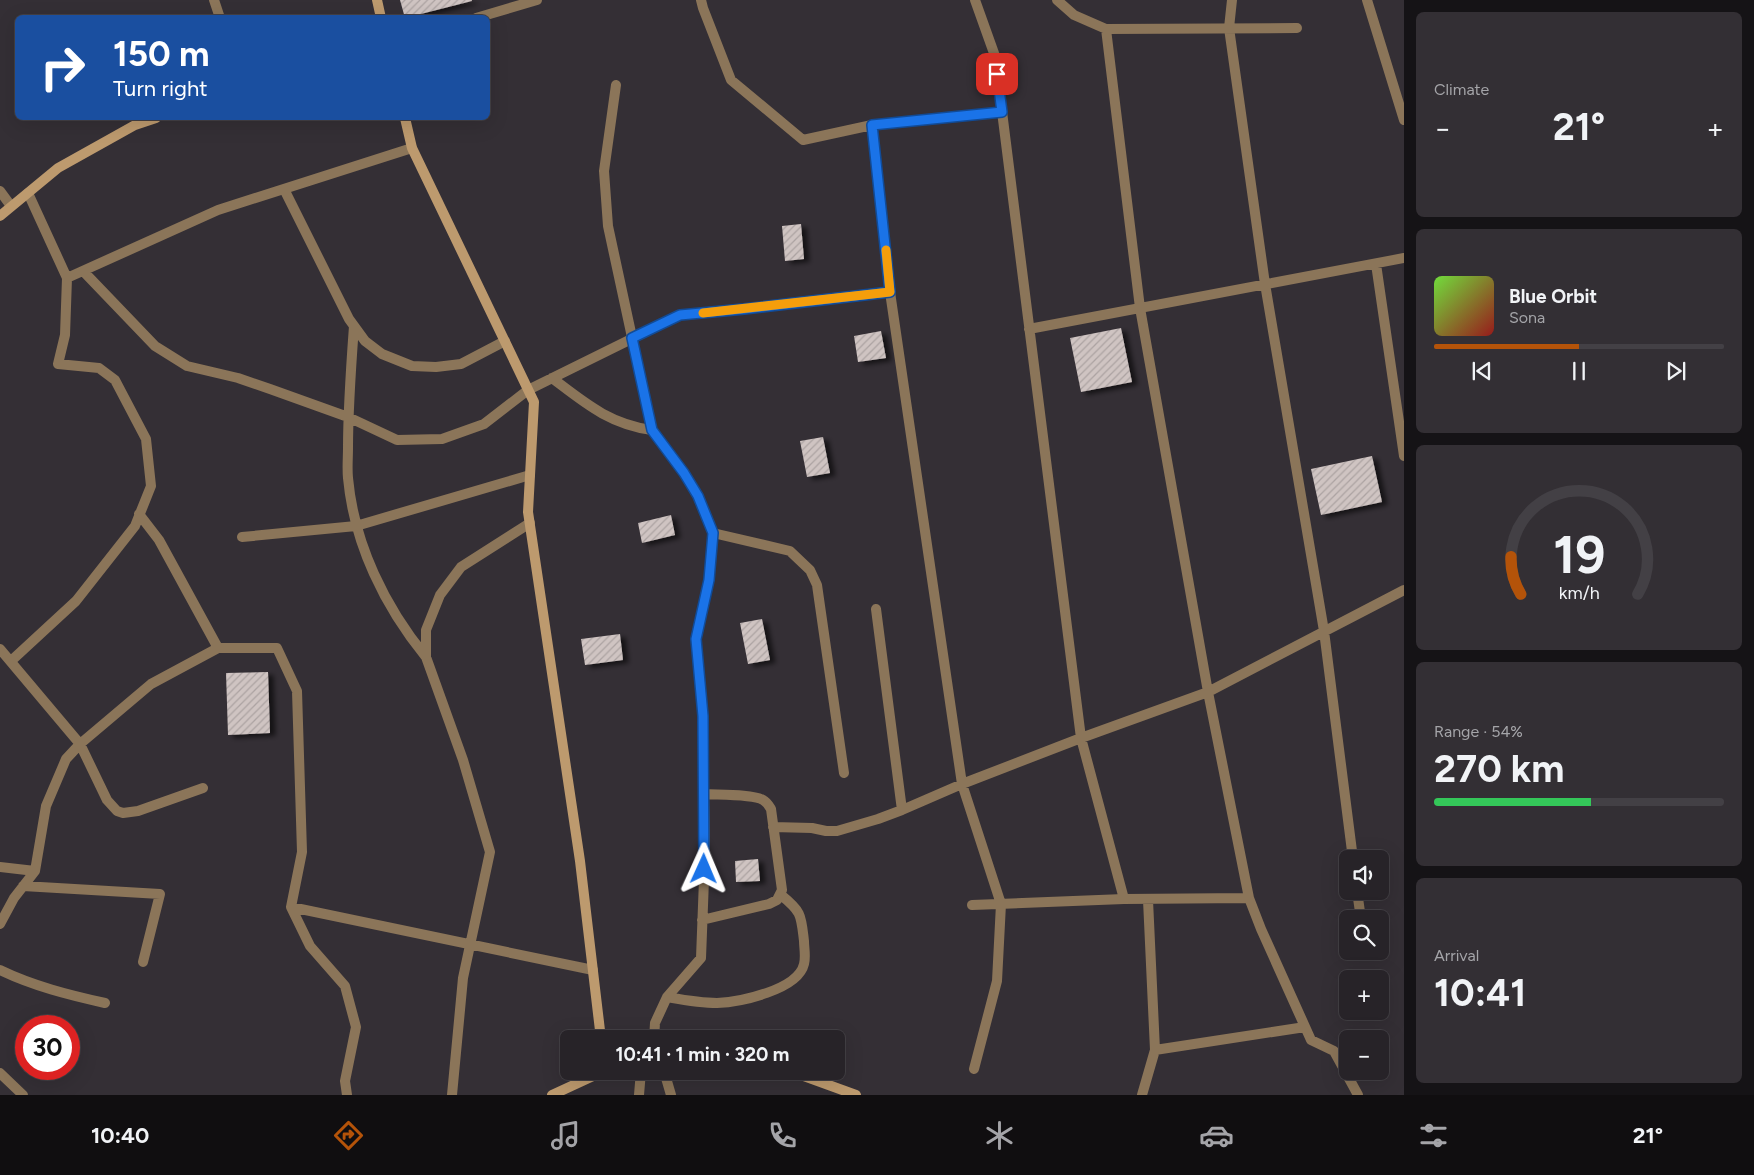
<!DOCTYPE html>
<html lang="en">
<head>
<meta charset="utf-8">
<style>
  :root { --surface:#272328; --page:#332f34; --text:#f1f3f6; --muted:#a4a4a8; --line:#434045; --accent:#b45309 }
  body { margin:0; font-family:Figtree,sans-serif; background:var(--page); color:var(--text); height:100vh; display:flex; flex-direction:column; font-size:19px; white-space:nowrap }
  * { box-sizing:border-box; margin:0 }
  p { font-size:16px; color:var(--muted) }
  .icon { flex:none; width:28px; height:28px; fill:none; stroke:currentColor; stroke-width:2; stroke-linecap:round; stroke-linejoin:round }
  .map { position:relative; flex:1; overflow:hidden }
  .side { display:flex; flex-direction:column; gap:12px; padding:12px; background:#151316; width:350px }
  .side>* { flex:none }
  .top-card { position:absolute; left:15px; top:15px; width:475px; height:105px; border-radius:8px; box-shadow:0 5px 20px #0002,0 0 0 1px var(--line); background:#1a4fa0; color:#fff; overflow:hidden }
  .buttons { position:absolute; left:1339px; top:850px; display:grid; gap:10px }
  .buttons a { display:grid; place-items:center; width:50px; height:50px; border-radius:8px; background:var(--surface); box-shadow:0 5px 20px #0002,0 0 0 1px var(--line); font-size:25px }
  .speed { position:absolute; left:15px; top:1015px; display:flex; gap:10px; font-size:25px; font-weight:700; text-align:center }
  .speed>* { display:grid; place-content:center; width:65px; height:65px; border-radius:50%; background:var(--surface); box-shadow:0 5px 20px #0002,0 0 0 1px var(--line); line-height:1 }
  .speed .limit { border:8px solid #d22; background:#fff; color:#111 }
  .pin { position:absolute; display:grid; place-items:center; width:42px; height:42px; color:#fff; margin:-21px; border-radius:10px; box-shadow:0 2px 8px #0006 }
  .me { position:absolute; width:55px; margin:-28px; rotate:1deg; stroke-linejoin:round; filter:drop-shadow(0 0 4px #0008) }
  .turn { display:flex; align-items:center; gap:18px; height:105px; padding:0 15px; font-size:22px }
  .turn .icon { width:65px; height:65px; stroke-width:2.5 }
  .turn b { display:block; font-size:35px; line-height:42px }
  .big { font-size:38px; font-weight:700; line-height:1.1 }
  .side .widget { flex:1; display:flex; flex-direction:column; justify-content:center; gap:8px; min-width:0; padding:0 18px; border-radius:8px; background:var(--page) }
  .side .dial { align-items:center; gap:0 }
  .dial svg { height:130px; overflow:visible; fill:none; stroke:var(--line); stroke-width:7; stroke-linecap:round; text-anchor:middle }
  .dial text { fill:var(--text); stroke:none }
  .song { display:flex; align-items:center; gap:15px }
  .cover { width:60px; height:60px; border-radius:8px; background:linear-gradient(135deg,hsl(100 70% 55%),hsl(0 70% 35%)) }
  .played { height:5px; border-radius:2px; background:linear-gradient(90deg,var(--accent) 50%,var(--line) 50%) }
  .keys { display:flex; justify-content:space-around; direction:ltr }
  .heat { display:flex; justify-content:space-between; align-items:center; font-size:28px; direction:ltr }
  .charge { height:8px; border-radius:4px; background:linear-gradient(90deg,#34c759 54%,var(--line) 0) }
  .trip { position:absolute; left:560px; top:1030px; width:285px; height:50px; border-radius:8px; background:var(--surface); box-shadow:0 5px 20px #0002,0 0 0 1px var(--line); font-weight:700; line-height:50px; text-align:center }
  .dock { display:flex; height:80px; justify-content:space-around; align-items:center; background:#100e10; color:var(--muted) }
  .dock .icon { width:35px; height:35px }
  .dock .selected { color:var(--accent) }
  .dock b { font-size:22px; color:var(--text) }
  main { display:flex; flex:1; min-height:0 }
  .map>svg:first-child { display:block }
  .building { fill:url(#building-hatch); filter:url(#shadow) }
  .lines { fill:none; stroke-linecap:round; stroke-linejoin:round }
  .street { stroke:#8b7559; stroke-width:10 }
  .secondary { stroke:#bd9a6e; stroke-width:10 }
  .route-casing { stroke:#114b97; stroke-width:12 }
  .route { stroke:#1a73e8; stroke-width:9 }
  .slow { stroke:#f59e0b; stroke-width:9 }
</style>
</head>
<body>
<main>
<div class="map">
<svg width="1404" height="1095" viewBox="0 0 1404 1095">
  <defs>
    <pattern id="building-hatch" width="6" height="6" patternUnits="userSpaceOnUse" patternTransform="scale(1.25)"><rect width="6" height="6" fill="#cfc4c2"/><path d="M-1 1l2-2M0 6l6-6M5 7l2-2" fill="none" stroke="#aca3a2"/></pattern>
    <filter id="shadow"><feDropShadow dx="5.5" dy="3" stdDeviation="2.5" flood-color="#0009"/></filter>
  </defs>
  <rect width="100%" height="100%" fill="#342f35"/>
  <path class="building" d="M400,0H472V1L405,18Z
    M801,224L804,259L785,261L782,226Z
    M1121,328L1132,382L1081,392L1070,338Z
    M881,331L886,358L858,362L854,336Z
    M823,437L830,473L807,477L800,441Z
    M1372,456L1382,502L1321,515L1311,469Z
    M671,515L675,535L642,543L638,523Z
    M762,619L770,660L748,664L740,623Z
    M620,634L623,660L585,665L581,639Z
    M268,672L270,733L228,735L226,673Z
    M758,859L760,881L736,882L735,861Z"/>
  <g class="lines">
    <path class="street" d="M214,0L220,18
      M701,0L703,8L731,80L803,140L872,125L1002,112
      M975,0L995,56L1081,738L1124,899
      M1057,0L1074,15L1106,29L1297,28
      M1232,0L1229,28L1265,284L1324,631L1353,859
      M1367,0L1404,120
      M476,18L537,0
      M1106,29L1140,308L1208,692L1249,898L1261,929L1311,1040L1334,1051L1358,1095
      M616,85L604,171L608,226L652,430L684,473L698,497L713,533L709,580L696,639L703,716L704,794L705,853L701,958L667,997L655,1023L654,1039
      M872,125L890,292L962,784L1001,904L997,981L974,1069
      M284,189L349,319L365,341L382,354L412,366L436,367L461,364L505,341
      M0,191L11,206
      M1376,264L1404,456
      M84,272L155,346L187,366L238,378L270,389L348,417L397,440L442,439L484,424L528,390L680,315L744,309L890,292
      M67,278L218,210L412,148
      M354,326C351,367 348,407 348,448C348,458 347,468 348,478C354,544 385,607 426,657
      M1029,329L1404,258
      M552,378C585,403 609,424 652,430
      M139,514L159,540L218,648
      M713,533L790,551L810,570L817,585L819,599L844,773
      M242,537L356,526L530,475
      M876,609L902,810
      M0,649L80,744L107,800L117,811L123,813L138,811L203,788
      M11,661L76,601L135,526L151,486L146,439L115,380L99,368L58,364L65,335L67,278L28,193
      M773,827L812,828L826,831H837L878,819L902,810L962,784L1081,738L1208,692L1404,590
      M0,867L35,871
      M23,886L160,894L143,962
      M1357,891L1361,919
      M972,905L1124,899L1249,898
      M291,907L593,970
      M702,920L769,904L777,900L782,890L771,809C769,806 767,802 763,800C753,794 718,795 704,794
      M0,924L14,898L35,871L46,806L66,759L80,744L151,684L218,648H277L297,691L302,852L291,907L310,946L345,986L356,1027L345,1081L347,1095
      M0,970C33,986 69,995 105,1003
      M667,997C684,1000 700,1003 717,1003C740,1002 798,990 804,964C806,956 804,948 804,941C801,915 802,912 781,895
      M1155,1050L1305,1027
      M664,1071L671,1095
      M0,1073L23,1095
      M452,1095L463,978L490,852L463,760L426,657V630L440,595L461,567L530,523
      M639,1095L641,1071
      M1142,1095L1155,1050L1148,900"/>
    <path class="secondary" d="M377,0L381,18
      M405,118L412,148L534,402L528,512L580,861L601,1039
      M0,216L58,168L135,125L156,118
      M790,1071L856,1095
      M552,1095L604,1071"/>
  </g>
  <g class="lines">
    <defs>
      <path id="route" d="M704,869L703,716L696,639L709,580L713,533L698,496L684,473L652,430L632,338L680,315L744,309L890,292L872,125L1002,112L997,74"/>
    </defs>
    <use href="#route" class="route-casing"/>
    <use href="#route" class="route"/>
    <path class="slow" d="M703,313L890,292L886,250"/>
  </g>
</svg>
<div class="buttons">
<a><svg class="icon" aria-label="sound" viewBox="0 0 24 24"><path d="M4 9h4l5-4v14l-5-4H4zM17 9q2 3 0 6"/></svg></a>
<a><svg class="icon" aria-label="search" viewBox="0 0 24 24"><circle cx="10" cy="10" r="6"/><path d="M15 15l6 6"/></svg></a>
<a>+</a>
<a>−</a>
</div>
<div class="speed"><div class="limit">30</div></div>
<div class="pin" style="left:997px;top:74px;background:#d93025"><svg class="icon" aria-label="arrive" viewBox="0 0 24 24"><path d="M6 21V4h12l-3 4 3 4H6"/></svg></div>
<svg class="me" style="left:704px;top:869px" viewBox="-20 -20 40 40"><path d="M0-17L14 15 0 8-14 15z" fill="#1a73e8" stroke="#fff" stroke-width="4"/></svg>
<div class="trip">10:41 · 1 min · 320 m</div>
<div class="top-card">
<div class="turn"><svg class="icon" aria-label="right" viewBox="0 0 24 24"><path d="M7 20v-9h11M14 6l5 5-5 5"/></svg><div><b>150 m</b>Turn right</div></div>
</div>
</div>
<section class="side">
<div class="widget"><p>Climate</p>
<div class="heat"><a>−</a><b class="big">21°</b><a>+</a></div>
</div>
<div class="widget">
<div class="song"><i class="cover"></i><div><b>Blue Orbit</b><p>Sona</p></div></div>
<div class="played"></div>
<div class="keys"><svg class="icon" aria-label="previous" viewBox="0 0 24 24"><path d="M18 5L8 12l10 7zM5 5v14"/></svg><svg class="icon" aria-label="pause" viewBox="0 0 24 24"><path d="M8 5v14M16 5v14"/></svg><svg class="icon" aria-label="next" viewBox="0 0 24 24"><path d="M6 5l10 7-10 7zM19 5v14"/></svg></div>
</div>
<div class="widget dial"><svg viewBox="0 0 100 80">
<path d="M14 69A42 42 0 1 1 86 69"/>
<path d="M14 69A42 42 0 0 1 8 46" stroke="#b45309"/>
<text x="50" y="56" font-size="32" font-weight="700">19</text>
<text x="50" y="72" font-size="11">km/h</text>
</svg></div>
<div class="widget"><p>Range · 54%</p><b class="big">270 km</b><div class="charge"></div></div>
<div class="widget"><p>Arrival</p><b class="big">10:41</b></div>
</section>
</main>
<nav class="dock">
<b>10:40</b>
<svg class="icon selected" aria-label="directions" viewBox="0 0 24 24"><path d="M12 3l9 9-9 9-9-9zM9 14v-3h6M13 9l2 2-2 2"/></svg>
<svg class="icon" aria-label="music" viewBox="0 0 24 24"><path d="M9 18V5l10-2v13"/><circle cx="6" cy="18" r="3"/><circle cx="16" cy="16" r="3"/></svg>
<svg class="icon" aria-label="phone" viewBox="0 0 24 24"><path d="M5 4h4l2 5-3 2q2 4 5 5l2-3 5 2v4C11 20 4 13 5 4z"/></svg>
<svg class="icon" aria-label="climate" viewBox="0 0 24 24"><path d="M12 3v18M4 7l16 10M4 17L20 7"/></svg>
<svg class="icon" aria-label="car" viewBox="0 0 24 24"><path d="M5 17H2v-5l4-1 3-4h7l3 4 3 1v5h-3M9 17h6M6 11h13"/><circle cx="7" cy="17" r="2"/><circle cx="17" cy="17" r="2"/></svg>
<svg class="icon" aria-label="filters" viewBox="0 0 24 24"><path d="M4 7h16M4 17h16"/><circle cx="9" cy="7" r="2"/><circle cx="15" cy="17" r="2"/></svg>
<b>21°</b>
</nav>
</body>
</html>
